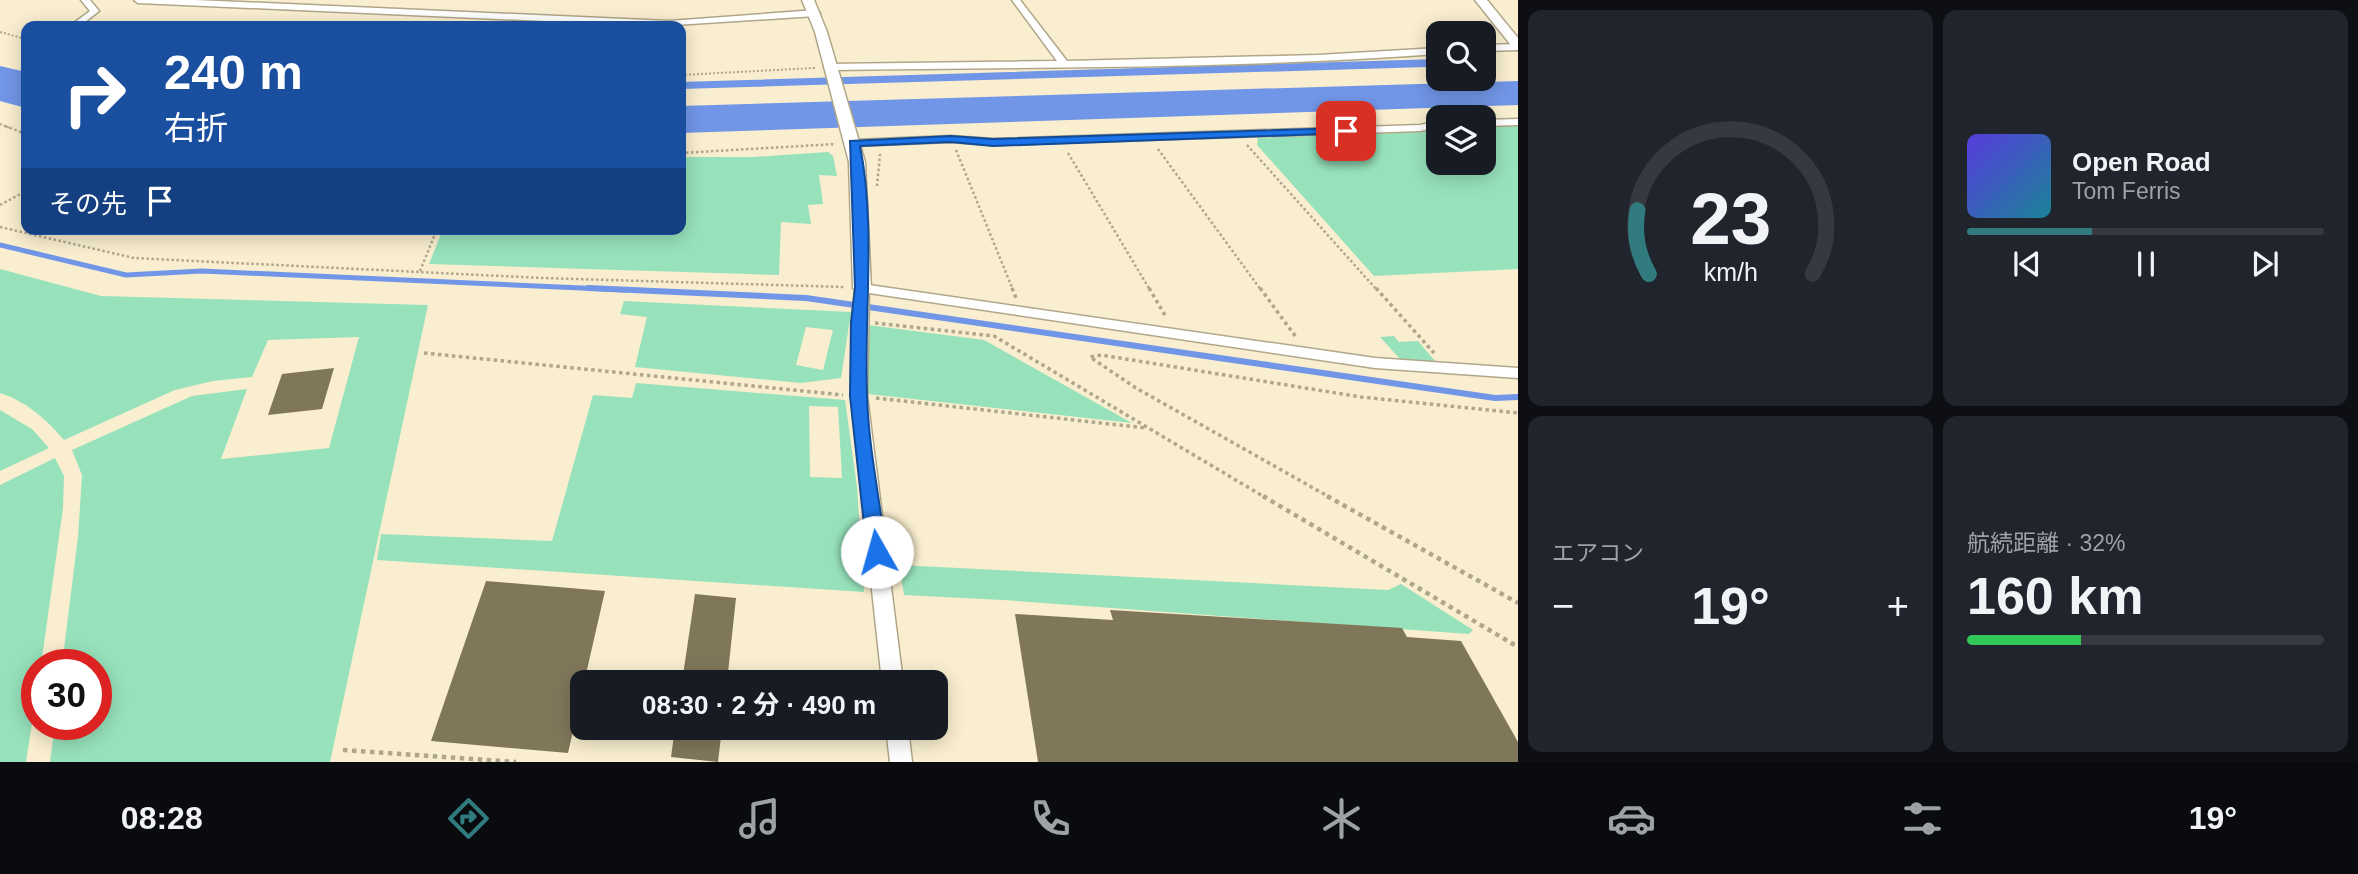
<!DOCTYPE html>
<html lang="ja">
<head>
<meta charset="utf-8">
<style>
  :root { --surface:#171b24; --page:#20242c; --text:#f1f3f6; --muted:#9ea1a6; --line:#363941; --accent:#317a7e }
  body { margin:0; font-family:Arial,"Noto Sans JP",sans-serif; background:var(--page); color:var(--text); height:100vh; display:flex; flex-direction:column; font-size:26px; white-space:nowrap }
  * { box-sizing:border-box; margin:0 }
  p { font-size:23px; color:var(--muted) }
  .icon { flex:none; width:38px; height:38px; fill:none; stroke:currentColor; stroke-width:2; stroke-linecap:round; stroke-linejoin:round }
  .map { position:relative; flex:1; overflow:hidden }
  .panel { display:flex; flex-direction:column; gap:10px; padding:10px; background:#0d0f14; width:840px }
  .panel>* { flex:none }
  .hud { position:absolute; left:21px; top:21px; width:665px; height:214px; border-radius:14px; box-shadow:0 4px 18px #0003; background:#1a4fa0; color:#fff; overflow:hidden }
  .tools { position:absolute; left:1426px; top:21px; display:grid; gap:14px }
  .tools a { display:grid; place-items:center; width:70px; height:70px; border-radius:14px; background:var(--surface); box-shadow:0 4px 18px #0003; font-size:35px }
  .speed { position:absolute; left:21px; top:649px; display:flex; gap:14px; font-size:35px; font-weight:700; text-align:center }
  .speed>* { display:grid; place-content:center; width:91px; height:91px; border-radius:50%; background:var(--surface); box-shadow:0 4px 18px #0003; line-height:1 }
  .speed .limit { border:10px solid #d22; background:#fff; color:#111 }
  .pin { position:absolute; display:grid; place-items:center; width:60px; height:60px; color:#fff; margin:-30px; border-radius:14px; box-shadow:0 4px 10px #0006 }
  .me { position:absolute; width:77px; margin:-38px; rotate:353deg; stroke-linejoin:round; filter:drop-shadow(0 0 5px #0008) }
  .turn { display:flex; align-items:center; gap:24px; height:147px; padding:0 28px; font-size:32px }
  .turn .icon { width:91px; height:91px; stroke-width:2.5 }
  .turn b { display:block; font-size:49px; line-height:60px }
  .then { display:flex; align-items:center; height:66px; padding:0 28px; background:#0003; gap:14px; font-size:26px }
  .big { font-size:52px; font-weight:700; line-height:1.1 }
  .panel .card { flex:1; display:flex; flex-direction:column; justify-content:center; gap:10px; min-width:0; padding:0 24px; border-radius:14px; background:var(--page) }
  .panel .dial { align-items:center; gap:0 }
  .dial svg { height:182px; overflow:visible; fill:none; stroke:var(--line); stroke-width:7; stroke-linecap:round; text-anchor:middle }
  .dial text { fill:var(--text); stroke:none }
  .song { display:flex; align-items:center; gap:21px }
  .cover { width:84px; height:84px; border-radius:10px; background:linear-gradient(135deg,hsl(250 70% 55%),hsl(190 70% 35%)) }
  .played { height:7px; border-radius:4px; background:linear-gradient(90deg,var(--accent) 35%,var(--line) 35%) }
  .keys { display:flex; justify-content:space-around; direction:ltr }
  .heat { display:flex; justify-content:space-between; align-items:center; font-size:38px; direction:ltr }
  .charge { height:10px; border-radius:5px; background:linear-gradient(90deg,#34c759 32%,var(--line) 0) }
  .panel .tiles { flex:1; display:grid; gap:10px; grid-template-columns:repeat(2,1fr) }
  .trip { position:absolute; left:570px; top:670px; width:378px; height:70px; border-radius:14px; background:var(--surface); box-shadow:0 4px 18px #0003; font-weight:700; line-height:70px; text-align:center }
  .menu { display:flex; height:112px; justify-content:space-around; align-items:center; background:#090b0e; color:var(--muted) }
  .menu .icon { width:49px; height:49px }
  .menu .current { color:var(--accent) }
  .menu b { font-size:32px; color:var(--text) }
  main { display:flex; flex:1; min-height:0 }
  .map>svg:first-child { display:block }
  .green { fill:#97e2bb; fill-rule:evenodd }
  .water { fill:#7196e7 }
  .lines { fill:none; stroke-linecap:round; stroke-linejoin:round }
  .stream-far1 { stroke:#7196e7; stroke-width:5 }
  .stream { stroke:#7196e7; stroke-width:6 }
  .building { fill:#80775b }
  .street-casing { stroke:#b0a789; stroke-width:3 }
  .secondary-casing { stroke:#b0a789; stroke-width:3 }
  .path-far3 { stroke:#afa68e; stroke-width:2; stroke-dasharray:2 2; stroke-linecap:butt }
  .path-far2 { stroke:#afa68e; stroke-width:2.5; stroke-dasharray:2.5 2.5; stroke-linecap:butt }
  .path-far1 { stroke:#afa68e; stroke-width:3.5; stroke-dasharray:3.5 3.5; stroke-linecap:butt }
  .path { stroke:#afa68e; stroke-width:4.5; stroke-dasharray:4.5 4.5; stroke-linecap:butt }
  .street { fill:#fff; fill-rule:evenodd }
  .secondary { fill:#fff; fill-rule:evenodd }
  .route { fill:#1a73e8; stroke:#114b97; stroke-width:2 }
</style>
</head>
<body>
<main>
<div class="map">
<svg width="1518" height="762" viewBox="0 0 1518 762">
  <rect width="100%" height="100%" fill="#f9eecf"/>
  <path class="green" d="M1518,125V269L1374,276L1257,145L1258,138L1423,132L1438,128V163H1484V126Z
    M828,152L833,156L837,176L819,175L823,204L808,205L811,224L781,222L779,275L429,264L443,229H681V157H753Z
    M0,269L101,296L428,305L330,762H50L55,725L96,724V665H62L78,537L82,475L72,450L192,396L247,389L221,459L329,448L359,337L268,340L252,377L213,381L175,390L64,440C47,420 26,401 0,393Z
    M624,301L851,312L841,378L801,383L635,367L647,317L620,314ZM806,327L833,330L823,370L796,365Z
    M868,325L984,340L1132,423L868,394L864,379Z
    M1394,336L1399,342L1418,341L1435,361L1431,365L1400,359L1380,337Z
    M636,383L845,400L857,487L864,592L377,560L381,534L552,541L593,395L632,398ZM809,406L838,407L842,478L810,477Z
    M0,410L32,429L49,448L0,471Z
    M55,458L64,476L63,508L41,665H37V691L26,762H0V485Z
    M899,565L1388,590L1401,584L1473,630L1469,634L1003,600L904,595Z"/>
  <path class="water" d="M1438,59V66L1427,67L681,89V82Z
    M0,66L26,72V108L0,101Z
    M1518,81V105L681,133V106Z"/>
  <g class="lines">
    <path class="stream-far1" d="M0,245L126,275L202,271L627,290"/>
    <path class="stream" d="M588,288L806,298L1495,398L1518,397"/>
  </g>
  <path class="building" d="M334,368L322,409L268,415L282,374Z
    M486,581L605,591L568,753L431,741Z
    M695,594L736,598L727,682H682Z
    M1110,610L1402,628L1407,637L1461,641L1518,742V762H1038L1015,614L1113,620Z
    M675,728H722L718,762L671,757Z"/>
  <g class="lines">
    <defs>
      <path id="street" d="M81,0H90L99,11L80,26H70L90,11Z
        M134,0H195L669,21L816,10L820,13L816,16L659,26L138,3Z
        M1012,0H1020L1067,61L1318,55L1438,48V54C1236,69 1032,67 829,70L824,67L829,64L1057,61Z
        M1518,44V50L1484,51V45Z
        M1518,119V125L1484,126V120Z
        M1438,121V127L1420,131L993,145L951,142L854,146L848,143L854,140L951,136L993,139L1420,125Z
        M862,284L1375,358L1518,368V378L1375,368L869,293L867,396L903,682H882L851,396L852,322L855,288Z
        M886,728H908L912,762H890Z"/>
      <path id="secondary" d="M802,0H814L827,32L865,162L871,288L862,294L853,288L849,162L815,32Z
        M1475,0H1487L1518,38V50L1514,49Z"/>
    </defs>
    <use href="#street" class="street-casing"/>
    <use href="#secondary" class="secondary-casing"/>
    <path class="path-far3" d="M0,32L26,39
      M681,75L815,68
      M0,124L10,128"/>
    <path class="path-far2" d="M5,126L26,134
      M1247,145L1377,290
      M1158,149L1261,290
      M956,150L1013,290
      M681,153L836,144
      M1068,153L1150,290
      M877,186L880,154
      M0,205L26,191
      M0,227L134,258L542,278L844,287
      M420,271L437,229"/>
    <path class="path-far1" d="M1012,288L1016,298
      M1149,288L1166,317
      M1260,288L1296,337
      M1376,288L1434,353
      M875,323L994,336L1266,498
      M424,353L843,395
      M876,398L1146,428
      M1331,498L1136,388L1090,357L1101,355L1361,397L1518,413"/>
    <path class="path" d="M1263,496L1518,647
      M1327,496L1518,603
      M343,750L516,762"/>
    <use href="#street" class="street"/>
    <use href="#secondary" class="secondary"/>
  </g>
  <path class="route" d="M1346,128L1351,131L1350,133L993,146L951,142L860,146C876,224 864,313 867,393C868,445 880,500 886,552L883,558L877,560L870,558L867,552L850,396L851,322L855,288L850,141L951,136L993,139Z"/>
</svg>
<div class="tools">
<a><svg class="icon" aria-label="search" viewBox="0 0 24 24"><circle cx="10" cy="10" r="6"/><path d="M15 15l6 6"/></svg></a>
<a><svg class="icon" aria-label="layers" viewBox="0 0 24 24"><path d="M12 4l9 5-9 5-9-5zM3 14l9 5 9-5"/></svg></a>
</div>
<div class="speed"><div class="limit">30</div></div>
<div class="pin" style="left:1346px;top:131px;background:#d93025"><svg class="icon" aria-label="arrive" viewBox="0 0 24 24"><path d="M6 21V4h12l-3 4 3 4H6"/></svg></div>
<svg class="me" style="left:877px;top:552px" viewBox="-20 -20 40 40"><circle r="19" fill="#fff"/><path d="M0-13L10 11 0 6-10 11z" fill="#1a73e8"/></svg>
<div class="trip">08:30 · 2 分 · 490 m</div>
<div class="hud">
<div class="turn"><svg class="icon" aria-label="right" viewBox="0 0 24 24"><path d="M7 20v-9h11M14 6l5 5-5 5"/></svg><div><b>240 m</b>右折</div></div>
<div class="then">その先<svg class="icon" aria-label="arrive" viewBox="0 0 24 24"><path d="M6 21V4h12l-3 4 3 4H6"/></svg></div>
</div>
</div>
<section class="panel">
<div class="tiles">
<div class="card dial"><svg viewBox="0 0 100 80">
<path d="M14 69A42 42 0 1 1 86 69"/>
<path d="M14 69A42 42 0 0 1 9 41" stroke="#317a7e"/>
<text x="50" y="56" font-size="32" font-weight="700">23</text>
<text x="50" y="72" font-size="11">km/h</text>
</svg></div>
<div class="card">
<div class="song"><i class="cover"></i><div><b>Open Road</b><p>Tom Ferris</p></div></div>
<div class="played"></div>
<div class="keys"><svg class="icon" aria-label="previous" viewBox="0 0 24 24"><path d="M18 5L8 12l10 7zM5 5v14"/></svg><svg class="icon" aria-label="pause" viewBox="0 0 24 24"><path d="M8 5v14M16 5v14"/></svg><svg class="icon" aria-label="next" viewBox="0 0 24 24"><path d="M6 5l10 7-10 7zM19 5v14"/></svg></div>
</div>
<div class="card"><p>エアコン</p>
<div class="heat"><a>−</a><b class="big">19°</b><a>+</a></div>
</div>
<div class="card"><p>航続距離 · 32%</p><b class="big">160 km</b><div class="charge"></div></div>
</div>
</section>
</main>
<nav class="menu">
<b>08:28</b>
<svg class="icon current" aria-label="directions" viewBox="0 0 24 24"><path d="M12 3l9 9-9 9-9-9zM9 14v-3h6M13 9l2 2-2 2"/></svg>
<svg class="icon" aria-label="music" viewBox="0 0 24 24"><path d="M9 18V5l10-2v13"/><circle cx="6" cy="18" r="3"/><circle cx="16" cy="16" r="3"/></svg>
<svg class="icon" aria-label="phone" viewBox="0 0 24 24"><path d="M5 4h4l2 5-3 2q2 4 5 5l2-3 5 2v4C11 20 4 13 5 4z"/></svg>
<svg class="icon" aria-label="climate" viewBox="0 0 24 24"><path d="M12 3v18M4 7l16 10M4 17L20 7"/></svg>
<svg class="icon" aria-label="car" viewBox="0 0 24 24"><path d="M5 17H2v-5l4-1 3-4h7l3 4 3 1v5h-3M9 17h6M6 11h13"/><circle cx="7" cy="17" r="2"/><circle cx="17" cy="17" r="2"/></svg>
<svg class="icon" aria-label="filters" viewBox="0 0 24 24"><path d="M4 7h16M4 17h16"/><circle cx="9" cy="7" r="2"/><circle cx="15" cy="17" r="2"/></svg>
<b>19°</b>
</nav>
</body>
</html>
